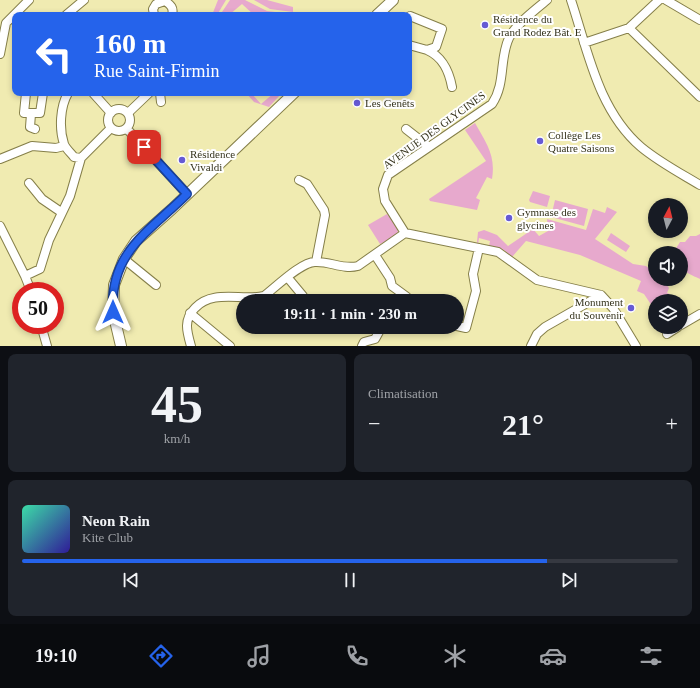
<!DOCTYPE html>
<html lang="fr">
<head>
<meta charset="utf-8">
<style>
  :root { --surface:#171b24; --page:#20242c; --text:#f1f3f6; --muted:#9ea1a6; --line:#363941; --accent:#2563eb }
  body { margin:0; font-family:Georgia,serif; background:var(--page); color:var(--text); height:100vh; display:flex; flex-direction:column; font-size:15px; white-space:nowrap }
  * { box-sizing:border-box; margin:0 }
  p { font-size:13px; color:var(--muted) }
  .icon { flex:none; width:22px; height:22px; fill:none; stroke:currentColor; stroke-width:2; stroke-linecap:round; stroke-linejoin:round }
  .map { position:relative; height:346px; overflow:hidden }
  .sheet { display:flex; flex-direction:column; gap:8px; padding:8px; background:#0d0f14; flex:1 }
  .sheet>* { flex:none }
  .banner { position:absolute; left:12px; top:12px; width:400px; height:84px; border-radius:8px; box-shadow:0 2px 6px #0003; background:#2563eb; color:#fff; overflow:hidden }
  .needle { width:26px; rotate:7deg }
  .controls { position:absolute; left:648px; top:198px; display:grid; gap:8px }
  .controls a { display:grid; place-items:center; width:40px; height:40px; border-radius:50%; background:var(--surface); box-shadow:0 2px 6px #0003; font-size:20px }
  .speed { position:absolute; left:12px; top:282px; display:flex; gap:8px; font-size:20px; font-weight:700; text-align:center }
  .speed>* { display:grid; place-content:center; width:52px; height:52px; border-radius:50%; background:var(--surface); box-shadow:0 2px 6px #0003; line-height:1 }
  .speed .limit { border:6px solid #d22; background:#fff; color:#111 }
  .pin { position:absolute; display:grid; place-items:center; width:34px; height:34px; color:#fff; margin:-17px; border-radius:8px; box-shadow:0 2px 6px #0006 }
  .me { position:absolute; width:44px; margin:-22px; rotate:0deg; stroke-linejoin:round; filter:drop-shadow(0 0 3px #0008) }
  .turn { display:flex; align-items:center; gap:14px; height:84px; padding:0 16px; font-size:18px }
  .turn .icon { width:52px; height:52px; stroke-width:2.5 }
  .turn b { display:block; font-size:28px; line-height:34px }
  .big { font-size:30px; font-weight:700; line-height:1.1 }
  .sheet .tile { flex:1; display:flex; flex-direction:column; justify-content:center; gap:6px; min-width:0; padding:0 14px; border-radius:8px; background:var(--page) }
  .sheet .dial { align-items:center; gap:0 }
  .dial b { font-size:52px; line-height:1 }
  .song { display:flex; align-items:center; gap:12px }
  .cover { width:48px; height:48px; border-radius:6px; background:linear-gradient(135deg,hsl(160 70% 55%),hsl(250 70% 35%)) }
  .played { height:4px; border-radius:2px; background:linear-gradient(90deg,var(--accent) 80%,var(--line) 80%) }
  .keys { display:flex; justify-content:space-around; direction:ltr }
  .heat { display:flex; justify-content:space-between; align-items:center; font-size:22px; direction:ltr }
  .sheet .tiles { flex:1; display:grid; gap:8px; grid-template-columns:1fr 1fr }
  .tile:last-child { grid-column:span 2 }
  .trip { position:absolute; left:236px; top:294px; width:228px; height:40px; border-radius:20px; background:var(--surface); box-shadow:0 2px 6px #0003; font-weight:700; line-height:40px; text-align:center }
  .menu { display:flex; height:64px; justify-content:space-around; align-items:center; background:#090b0e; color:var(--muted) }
  .menu .icon { width:28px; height:28px }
  .menu .active { color:var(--accent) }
  .menu b { font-size:18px; color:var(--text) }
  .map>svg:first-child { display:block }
  .green { fill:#e7a9cd }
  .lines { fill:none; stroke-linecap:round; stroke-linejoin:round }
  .minor-casing { stroke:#857f49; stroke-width:10 }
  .major-casing { stroke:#857f49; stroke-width:12 }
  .minor { stroke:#fff; stroke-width:8 }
  .major { stroke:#fff; stroke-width:10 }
  .route-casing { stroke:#184099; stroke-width:10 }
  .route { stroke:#2563eb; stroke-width:7 }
  .poi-dot { fill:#665ad4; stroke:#fff; stroke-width:1.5 }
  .labels { text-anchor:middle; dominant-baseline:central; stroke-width:4; stroke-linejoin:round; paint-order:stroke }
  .poi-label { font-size:11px; fill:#35331c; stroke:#fff; text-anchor:start }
  .street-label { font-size:11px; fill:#35331c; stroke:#fff }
</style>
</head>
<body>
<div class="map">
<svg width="700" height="346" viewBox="0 0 700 346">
  <rect width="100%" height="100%" fill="#f0ebb1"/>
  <path class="green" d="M218,0H226L217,15H212Z
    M230,0H245L267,11L293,14L292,15H254L242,4L229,15H220Z
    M254,0H267L293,7V12L270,9Z
    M246,93H251L261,104L274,93L281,94L269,107L254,102Z
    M475,123C486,143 496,155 492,179L487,177L476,198L480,200L477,210L430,201L429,199L486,161L465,130Z
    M533,191L550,196L547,207L530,202L529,200Z
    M555,200L588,209L584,226L551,217Z
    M607,207L617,212L595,239L633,264L646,266L655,273V279H662L669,288L667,293L670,294L659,301H655V303L652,306L644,294L637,291L641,281L580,255L526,241L512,257L504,250L489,246L490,241L479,238L478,244L477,242L478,232L484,230L497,235L508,246L533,229L539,236L548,231L547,219L586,230L593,209L605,213Z
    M387,214L397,227L398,232L395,237L380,244L368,225Z
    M611,233L630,246L626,252L607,240Z
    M700,234V279C683,271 681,272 681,253H673L680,242H685L690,236H696Z"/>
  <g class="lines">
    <defs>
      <path id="minor" d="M547,0C536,9 515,25 509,38C499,59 506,83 492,104L388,175L383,189L385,201L405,233L498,252L537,280L601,295L613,308L636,346
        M571,0C588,51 598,110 641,147C659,162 680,173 700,185
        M666,0L700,20
        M66,15L84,0
        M154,15L153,9L156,4L165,1C171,5 174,8 172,15
        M629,28L700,97
        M584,43L629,28L659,0
        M409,45L427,50L436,47L442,29L410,16
        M427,50C443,57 449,71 452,87
        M0,54L6,23L29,0
        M26,93L24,113H40L43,93
        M68,93C60,107 59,129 64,144C66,149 71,153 74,157L81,158
        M93,93L111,113
        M160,93L161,102
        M108 120a11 11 0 1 1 22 0a11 11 0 1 1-22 0Z
        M128,113L149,93
        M31,114L30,127L35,129
        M127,129L187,194
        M406,129L429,147
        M81,158L111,128
        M0,159L32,146L56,148L64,146
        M299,180L307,184L324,210L325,215L316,262
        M29,183L42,199L61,212
        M0,226L25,276L31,291
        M375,255L390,278L392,286L407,297
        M124,259L156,285
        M25,276L40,269L49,240L70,196L81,158
        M288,278L303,296L305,301
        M190,313L230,346
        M41,325L47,346
        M681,325L700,314
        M457,326L466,328L476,291L473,274L479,248
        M312,327V328
        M667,334L678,327
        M191,346C187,332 183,320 195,308C213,289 241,301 264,296C276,287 301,262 315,262C330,261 343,270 358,266L405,233
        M362,346L364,342L375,339L380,330
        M531,346L537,334L545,327L601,295"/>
      <path id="major" d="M377,15L393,0
        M121,346L113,312L114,285L124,259L136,241L172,209L294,93"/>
    </defs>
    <use href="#minor" class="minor-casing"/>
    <use href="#major" class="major-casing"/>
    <use href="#minor" class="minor"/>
    <use href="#major" class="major"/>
  </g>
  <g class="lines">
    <defs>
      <path id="route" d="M113,312C109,252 150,231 187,194L144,147"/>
    </defs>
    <use href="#route" class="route-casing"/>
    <use href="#route" class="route"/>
  </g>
  <g class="poi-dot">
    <circle cx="485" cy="25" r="4"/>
    <circle cx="357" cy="103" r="4"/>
    <circle cx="540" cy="141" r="4"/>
    <circle cx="182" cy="160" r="4"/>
    <circle cx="509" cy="218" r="4"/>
    <circle cx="631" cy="308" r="4"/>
  </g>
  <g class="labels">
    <g class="poi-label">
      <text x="493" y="19">Résidence du<tspan x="493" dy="13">Grand Rodez Bât. E</tspan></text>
      <text x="365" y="103">Les Genêts</text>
      <text x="548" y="135">Collège Les<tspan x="548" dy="13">Quatre Saisons</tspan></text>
      <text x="190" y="154">Résidence<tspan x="190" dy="13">Vivaldi</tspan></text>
      <text x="517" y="212">Gymnase des<tspan x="517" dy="13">glycines</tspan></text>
      <text x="623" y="302" text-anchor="end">Monument<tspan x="623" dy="13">du Souvenir</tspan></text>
    </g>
    <g class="street-label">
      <text transform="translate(434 130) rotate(-36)">AVENUE DES GLYCINES</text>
    </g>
  </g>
</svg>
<div class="controls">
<a><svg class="needle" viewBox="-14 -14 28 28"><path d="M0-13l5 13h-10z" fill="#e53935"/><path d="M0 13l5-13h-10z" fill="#9ea1a6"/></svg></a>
<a><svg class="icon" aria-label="sound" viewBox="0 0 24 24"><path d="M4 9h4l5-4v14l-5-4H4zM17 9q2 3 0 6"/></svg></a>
<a><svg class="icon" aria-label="layers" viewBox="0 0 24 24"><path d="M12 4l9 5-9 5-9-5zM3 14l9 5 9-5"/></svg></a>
</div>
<div class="speed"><div class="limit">50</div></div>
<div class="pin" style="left:144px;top:147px;background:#d93025"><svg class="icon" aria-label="arrive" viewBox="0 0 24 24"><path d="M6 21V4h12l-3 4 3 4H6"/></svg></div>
<svg class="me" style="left:113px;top:312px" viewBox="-20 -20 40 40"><path d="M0-17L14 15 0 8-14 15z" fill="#2563eb" stroke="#fff" stroke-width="4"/></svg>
<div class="trip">19:11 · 1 min · 230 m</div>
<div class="banner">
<div class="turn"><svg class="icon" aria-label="left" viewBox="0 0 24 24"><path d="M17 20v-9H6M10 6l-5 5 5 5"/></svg><div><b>160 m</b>Rue Saint-Firmin</div></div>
</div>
</div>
<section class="sheet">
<div class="tiles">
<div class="tile dial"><b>45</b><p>km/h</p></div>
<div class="tile"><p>Climatisation</p>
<div class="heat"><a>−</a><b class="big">21°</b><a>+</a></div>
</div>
<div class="tile">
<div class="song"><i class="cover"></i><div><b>Neon Rain</b><p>Kite Club</p></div></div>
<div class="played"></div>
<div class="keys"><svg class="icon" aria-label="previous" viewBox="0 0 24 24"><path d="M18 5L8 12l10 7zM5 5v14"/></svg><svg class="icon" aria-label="pause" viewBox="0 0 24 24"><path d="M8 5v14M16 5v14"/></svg><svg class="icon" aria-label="next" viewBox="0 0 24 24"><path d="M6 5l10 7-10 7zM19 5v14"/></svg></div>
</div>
</div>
</section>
<nav class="menu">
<b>19:10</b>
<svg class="icon active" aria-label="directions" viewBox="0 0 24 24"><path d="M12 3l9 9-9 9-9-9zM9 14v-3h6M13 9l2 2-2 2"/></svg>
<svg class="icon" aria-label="music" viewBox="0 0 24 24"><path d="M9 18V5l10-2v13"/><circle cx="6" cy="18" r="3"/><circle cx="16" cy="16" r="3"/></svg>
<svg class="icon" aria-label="phone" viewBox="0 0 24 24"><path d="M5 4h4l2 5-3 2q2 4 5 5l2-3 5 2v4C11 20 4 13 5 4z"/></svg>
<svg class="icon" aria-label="climate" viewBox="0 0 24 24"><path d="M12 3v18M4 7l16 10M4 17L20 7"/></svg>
<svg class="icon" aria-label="car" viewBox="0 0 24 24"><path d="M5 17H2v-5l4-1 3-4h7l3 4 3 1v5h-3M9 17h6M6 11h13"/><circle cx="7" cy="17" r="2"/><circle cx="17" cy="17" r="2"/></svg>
<svg class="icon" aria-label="filters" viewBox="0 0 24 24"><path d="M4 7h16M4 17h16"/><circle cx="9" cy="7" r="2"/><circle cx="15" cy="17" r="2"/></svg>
</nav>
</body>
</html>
